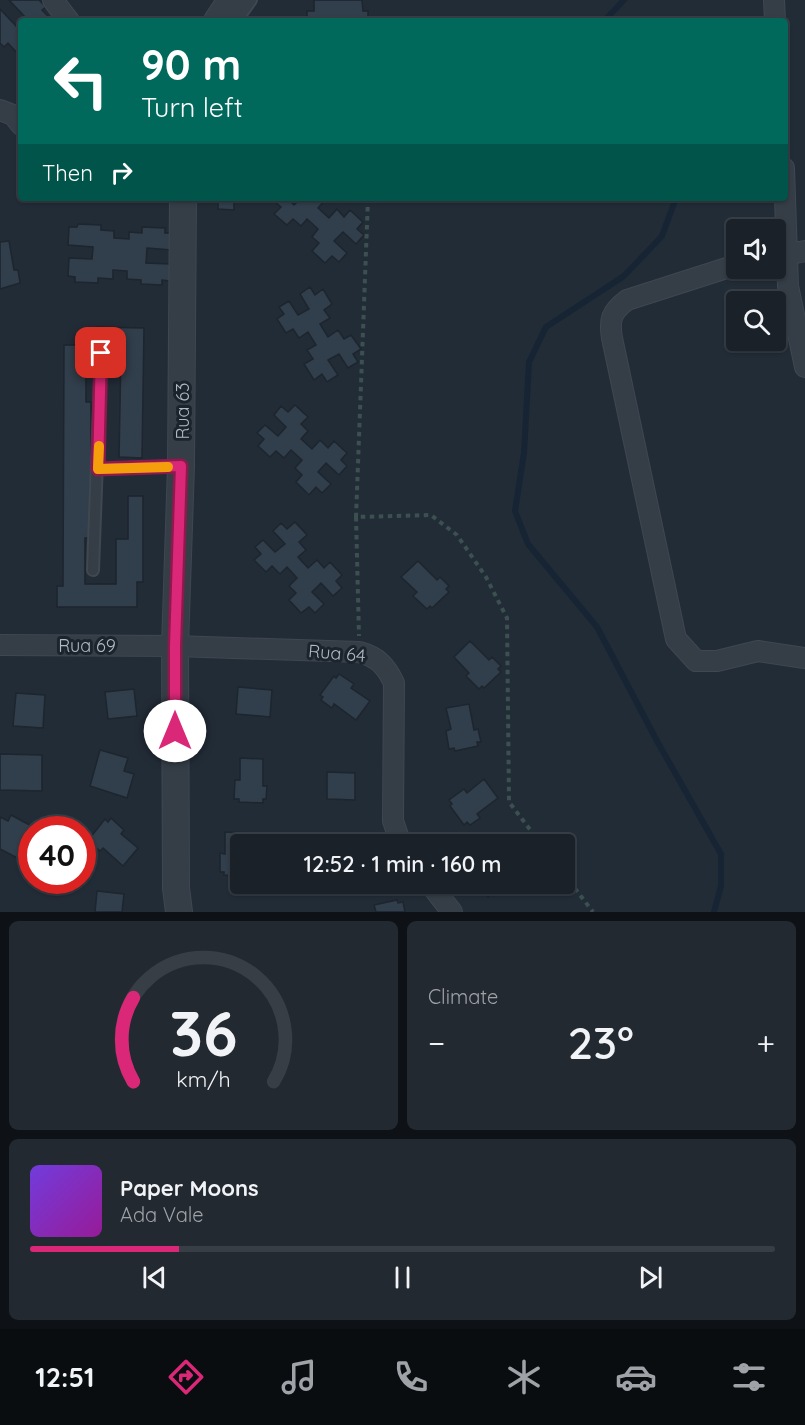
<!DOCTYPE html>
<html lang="en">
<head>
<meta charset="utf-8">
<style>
  :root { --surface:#1a2129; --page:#232931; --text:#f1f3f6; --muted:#9fa3a8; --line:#383e46; --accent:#db2777 }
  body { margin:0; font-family:Quicksand,sans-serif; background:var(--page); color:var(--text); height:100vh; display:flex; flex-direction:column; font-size:22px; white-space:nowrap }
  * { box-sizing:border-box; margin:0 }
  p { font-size:20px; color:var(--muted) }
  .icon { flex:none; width:33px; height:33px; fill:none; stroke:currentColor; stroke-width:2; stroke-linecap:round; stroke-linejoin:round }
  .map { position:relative; height:912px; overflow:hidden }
  .sheet { display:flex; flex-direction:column; gap:9px; padding:9px; background:#0e1217; flex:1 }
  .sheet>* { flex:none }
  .banner { position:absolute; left:18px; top:18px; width:770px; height:183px; border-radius:6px; box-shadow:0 2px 4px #0004,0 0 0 2px var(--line); background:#00695c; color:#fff; overflow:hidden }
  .buttons { position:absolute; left:726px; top:219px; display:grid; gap:12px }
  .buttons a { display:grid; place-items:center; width:60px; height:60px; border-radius:6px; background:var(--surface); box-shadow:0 2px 4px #0004,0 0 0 2px var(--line); font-size:30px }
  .speed { position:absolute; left:18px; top:816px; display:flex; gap:12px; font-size:30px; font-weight:700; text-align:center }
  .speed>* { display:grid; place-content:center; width:78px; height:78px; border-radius:50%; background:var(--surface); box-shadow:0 2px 4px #0004,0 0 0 2px var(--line); line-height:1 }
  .speed .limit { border:9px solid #d22; background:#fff; color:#111 }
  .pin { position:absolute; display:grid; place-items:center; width:51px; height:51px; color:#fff; margin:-26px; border-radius:12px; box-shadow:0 3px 9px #0006 }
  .me { position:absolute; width:66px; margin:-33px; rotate:0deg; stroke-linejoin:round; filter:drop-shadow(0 0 4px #0008) }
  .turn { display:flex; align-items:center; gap:21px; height:126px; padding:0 24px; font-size:27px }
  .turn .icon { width:78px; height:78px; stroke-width:2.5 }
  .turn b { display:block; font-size:42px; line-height:51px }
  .then { display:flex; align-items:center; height:57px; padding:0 24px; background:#0003; gap:12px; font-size:22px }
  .big { font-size:45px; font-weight:600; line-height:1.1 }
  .sheet .widget { flex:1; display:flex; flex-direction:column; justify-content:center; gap:9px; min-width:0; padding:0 21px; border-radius:9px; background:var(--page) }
  .sheet .dial { align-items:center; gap:0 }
  .dial svg { height:156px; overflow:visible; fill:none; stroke:var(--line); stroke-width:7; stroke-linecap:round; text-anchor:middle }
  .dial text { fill:var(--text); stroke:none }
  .song { display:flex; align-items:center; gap:18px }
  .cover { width:72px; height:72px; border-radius:9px; background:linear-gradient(135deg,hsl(260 70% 55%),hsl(300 70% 35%)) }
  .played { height:6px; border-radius:3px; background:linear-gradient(90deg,var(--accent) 20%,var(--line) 20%) }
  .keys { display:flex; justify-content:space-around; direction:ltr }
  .heat { display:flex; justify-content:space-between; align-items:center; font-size:33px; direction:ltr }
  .sheet .tiles { flex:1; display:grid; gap:9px; grid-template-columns:1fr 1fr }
  .widget:last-child { grid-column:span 2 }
  .trip { position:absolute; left:230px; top:834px; width:345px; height:60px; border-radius:6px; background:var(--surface); box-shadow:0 2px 4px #0004,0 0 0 2px var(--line); font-weight:600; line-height:60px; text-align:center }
  .menu { display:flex; height:96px; justify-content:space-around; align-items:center; background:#0a0d10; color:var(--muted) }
  .menu .icon { width:42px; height:42px }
  .menu .active { color:var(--accent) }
  .menu b { font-size:27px; color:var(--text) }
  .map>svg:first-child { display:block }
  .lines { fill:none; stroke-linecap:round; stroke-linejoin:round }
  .stream { stroke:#162433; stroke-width:6 }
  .building { fill:#313e4b; stroke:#1d252e; stroke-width:1.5 }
  .service-casing { stroke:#3f4751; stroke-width:14 }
  .minor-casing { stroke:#3f4751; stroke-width:22 }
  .tertiary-casing { stroke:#3f4751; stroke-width:28 }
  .path { stroke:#3c5050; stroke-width:4; stroke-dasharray:4.5 4.5; stroke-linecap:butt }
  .service { stroke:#353e47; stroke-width:10 }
  .minor { stroke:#353e47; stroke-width:20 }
  .tertiary { stroke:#353e47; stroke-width:26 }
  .route-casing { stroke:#8e194d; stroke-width:15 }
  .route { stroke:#db2777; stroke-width:10 }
  .slow { stroke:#f59e0b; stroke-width:10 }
  .labels { text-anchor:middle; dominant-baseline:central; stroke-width:6; stroke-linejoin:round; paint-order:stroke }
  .street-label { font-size:18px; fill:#b0b9c4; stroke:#1b232c }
</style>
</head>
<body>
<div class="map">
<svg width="805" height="912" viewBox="0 0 805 912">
  <rect width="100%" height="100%" fill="#222c37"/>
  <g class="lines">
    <path class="stream" d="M604,21L624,0
      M676,198L662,236L624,276L546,327L529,362L524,453L515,511L528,544L597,627L657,741L721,854V886L714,912"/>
  </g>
  <path class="building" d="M9,0H39L46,7L42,10L52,20L21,21V51L18,54L8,43L4,47L0,43V9L16,26L25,17Z
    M314,0H362L363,11H368V21H346V17H330V21H307V11H314Z
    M218,198H234V210L218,209Z
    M277,198H287L294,205L301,198H324L325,200L318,208L329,218L337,209L344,217L350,210L363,222L357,229L364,235L356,244L343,232L334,241L347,253L339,262L332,256L325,263L312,251L319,243L312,237L318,229L307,219L301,226L293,219L287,225L274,214L281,207L274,201Z
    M78,224L101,225V230L114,231V238L129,239V232L142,233V227L165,228V233H173L172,250L147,248L146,263L171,264L170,281L162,280V285L141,284V280L127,279V271L113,270V279L98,278V283L75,282V277L68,276L69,258L92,259L93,247L68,245L69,227H77Z
    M9,241L14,270H18L20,283L0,289V242Z
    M310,287L315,295L323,289L332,304L324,310L330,318L320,324L328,337L338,330L344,339L351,335L361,349L353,354L358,362L348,368L339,354L328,360L338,375L327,382L322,374L314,380L304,364L313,359L307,350L316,345L308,332L299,338L293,329L286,333L277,319L284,314L279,307L289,301L298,315L309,309L300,294Z
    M96,327L144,328L142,458L119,457L121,352H124L125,343L96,342Z
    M64,345H86V402H91V538H85V584H116V539H128V496H143V582H137V607H57V586H63Z
    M295,405L308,417L301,424L308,431L301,439L312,449L320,440L328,448L334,441L347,453L341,460L347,466L339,475L326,463L318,472L331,484L322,493L316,487L309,495L296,482L302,475L295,468L302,460L291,450L284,458L276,451L270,457L258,446L264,439L257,433L265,425L278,436L286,427L274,415L281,406L288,412Z
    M295,522L307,535L299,542L306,550L298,557L308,568L317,560L324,568L330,562L342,575L336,581L342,588L333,596L321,583L312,592L324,604L315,613L309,607L301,613L289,600L296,593L289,586L297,578L287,567L280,574L272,566L266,572L254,560L261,554L255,547L263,540L275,552L285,544L273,531L281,523L287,529Z
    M418,561L437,580L440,577L449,586L446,589L449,592L432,608L430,606L427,609L413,596L417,592L401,577Z
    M470,641L489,660L492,657L501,666L498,669L501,672L484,688L482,686L479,689L466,676L469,673L454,657Z
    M339,674L354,684L351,688L370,701L356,720L334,704L332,708L321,700L323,697L320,695L334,676L336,678Z
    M238,687L272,690L270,717L236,714Z
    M134,689L137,716L108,719L105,692Z
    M16,693L45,695L43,728L13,726Z
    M469,704L474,730L478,729L481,742H477L478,746L455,751L454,748L449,749L446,731L451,729L446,708Z
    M100,750L128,758L124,771L134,774L127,798L90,786Z
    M0,754L42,755V791L0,790Z
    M240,758L263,759V786H267L266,799H263V803L239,802V799H234L235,780H240Z
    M327,772L355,773V800L327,799Z
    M484,779L498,798L477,814L480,818L470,825L467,822L464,825L450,806L452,804L449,800L464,789L467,793Z
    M11,815L39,830H32V849L25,862L0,849V817L8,821Z
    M111,818L124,830L121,834L138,848L123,866L103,848L100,851L91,843L93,840L90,838L105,819L108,822Z
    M225,832L249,833L248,844H240V876L224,875V872H220V853L225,854Z
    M475,884H506L494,896L491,894L488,897Z
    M97,891L124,894L122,912H95Z
    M397,900L398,903L403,902L405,912H376L374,905Z"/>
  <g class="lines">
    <defs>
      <path id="service" d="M236,21L251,0
        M98,469L181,466
        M93,570L101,353"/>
      <path id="minor" d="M53,0L69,21
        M774,0L775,21
        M0,110L13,115L21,125
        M784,168L788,286L805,367
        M776,257L805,251
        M736,265L627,300C611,312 609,320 612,338L676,639L696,661H717L758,651L805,658
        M0,645L175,646L359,652C378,657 386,666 394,683L393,821L401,844
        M430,884L452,912"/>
      <path id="tertiary" d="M217,21L231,0
        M179,912L176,888L175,646L181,466L183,198"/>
    </defs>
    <use href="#service" class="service-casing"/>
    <use href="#minor" class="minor-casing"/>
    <use href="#tertiary" class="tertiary-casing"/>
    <path class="path" d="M368,198L356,517L431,515L457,535L486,577L507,618L509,802L541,844
      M356,517L359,636
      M564,874L593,912"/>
    <use href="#service" class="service"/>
    <use href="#minor" class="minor"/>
    <use href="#tertiary" class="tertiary"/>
  </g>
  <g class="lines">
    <defs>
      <path id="route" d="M101,353L98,469L181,466L175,646V731"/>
    </defs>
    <use href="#route" class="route-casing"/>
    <use href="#route" class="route"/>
    <path class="slow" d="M99,446L98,469L168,467"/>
  </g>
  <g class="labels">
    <g class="street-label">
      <text transform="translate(182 411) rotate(-90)">Rua 63</text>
      <text x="87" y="645">Rua 69</text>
      <text transform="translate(337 653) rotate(5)">Rua 64</text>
    </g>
  </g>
</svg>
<div class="buttons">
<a><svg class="icon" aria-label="sound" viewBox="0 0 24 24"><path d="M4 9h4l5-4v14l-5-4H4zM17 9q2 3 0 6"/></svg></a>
<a><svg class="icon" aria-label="search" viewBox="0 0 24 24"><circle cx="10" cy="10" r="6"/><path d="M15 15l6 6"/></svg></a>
</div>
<div class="speed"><div class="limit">40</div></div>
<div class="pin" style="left:101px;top:353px;background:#d93025"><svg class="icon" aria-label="arrive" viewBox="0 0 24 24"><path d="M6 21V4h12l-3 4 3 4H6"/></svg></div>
<svg class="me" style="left:175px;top:731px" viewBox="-20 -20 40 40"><circle r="19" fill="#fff"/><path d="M0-13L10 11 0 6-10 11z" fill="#db2777"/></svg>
<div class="trip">12:52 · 1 min · 160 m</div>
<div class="banner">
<div class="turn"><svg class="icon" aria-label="left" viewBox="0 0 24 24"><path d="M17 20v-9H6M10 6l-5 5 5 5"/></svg><div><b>90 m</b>Turn left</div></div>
<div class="then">Then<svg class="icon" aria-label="right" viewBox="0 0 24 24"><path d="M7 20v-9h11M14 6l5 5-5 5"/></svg></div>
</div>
</div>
<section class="sheet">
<div class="tiles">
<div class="widget dial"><svg viewBox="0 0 100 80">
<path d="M14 69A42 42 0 1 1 86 69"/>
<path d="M14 69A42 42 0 0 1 14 26" stroke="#db2777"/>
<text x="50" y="56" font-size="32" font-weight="700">36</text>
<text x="50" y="72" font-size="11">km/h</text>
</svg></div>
<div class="widget"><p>Climate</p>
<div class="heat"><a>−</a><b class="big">23°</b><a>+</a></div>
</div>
<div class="widget">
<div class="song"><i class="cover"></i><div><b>Paper Moons</b><p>Ada Vale</p></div></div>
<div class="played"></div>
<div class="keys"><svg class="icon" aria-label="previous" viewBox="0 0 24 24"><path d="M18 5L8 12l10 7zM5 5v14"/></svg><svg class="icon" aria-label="pause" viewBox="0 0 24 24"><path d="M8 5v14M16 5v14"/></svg><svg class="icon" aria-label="next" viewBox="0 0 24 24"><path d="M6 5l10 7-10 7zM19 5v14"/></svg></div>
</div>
</div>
</section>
<nav class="menu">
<b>12:51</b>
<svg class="icon active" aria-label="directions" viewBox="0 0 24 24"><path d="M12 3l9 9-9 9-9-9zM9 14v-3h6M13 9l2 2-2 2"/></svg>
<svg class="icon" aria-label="music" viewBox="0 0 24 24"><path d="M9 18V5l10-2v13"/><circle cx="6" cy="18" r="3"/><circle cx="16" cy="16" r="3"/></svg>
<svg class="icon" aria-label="phone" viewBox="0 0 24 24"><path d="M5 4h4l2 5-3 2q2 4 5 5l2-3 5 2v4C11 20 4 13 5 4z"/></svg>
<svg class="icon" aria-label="climate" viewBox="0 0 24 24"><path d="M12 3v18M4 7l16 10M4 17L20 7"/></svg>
<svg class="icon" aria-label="car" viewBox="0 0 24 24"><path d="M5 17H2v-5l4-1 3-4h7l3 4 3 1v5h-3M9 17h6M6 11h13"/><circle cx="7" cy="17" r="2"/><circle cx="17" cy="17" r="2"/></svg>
<svg class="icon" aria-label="filters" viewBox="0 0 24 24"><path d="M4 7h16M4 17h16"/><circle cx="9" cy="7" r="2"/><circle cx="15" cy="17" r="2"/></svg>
</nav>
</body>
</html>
